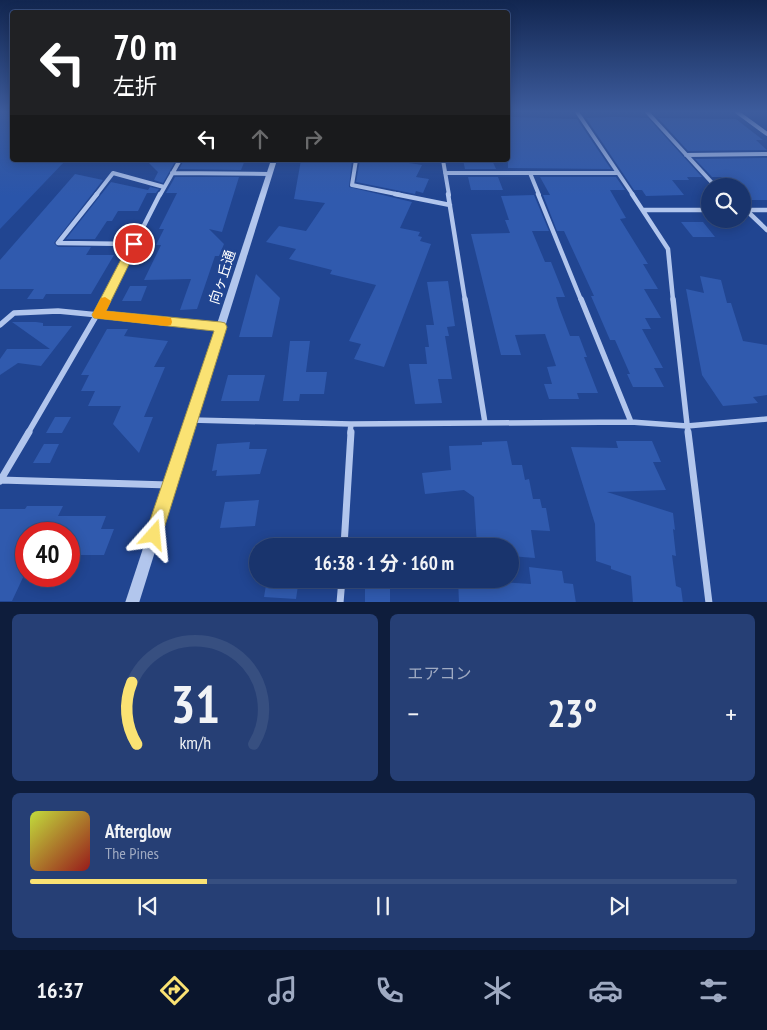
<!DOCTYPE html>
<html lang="ja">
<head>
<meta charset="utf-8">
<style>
  :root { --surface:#19346d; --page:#263f75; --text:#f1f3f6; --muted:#9faac2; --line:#374f80; --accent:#fae273 }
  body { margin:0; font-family:"PT Sans Narrow","Noto Sans JP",sans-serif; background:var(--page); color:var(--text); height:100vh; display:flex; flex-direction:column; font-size:19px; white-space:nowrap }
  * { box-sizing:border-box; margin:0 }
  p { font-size:16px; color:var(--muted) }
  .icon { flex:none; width:28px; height:28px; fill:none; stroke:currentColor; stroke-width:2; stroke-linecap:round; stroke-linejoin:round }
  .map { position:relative; height:602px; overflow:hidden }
  .sheet { display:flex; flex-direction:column; gap:12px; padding:12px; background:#0e1d3c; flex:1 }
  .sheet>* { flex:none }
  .guide { position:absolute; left:10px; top:10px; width:500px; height:152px; border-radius:5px; box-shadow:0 2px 12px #0003,0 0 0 1px var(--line); background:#202124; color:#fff; overflow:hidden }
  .controls { position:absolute; left:701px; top:178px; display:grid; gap:10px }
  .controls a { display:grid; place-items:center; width:50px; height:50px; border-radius:50%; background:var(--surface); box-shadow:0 2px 12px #0003,0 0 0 1px var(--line); font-size:25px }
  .speed { position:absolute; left:15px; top:522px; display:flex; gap:10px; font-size:25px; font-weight:700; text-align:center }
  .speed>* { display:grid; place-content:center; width:65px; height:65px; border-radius:50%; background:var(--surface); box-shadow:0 2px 12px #0003,0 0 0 1px var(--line); line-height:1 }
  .speed .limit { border:8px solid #d22; background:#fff; color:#111 }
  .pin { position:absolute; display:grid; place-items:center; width:42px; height:42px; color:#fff; margin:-21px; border:2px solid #fff; border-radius:50%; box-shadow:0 1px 5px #0007 }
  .me { position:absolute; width:55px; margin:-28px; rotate:18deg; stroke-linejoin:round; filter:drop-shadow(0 0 4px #0008) }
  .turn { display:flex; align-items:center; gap:18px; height:105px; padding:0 20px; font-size:22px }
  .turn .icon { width:65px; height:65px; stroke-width:2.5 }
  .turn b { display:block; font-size:35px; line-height:42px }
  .lanes { display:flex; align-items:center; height:48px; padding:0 20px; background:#0003; justify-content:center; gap:25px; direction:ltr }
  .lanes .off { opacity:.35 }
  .big { font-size:38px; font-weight:700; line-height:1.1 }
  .sheet .tile { flex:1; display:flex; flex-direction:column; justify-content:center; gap:8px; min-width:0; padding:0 18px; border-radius:8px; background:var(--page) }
  .sheet .dial { align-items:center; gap:0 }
  .dial svg { height:130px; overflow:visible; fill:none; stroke:var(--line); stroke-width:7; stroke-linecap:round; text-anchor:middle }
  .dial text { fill:var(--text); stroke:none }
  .song { display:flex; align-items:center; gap:15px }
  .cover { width:60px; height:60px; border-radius:8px; background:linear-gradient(135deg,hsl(70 70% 55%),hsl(0 70% 35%)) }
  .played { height:5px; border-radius:2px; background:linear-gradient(90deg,var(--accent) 25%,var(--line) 25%) }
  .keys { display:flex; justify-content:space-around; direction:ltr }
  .heat { display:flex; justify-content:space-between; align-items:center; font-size:28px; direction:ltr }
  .sheet .tiles { flex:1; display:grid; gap:12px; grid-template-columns:1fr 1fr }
  .tile:last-child { grid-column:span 2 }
  .trip { position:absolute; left:249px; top:538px; width:270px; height:50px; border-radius:25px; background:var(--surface); box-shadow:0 2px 12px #0003,0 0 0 1px var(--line); font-weight:700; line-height:50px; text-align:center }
  .tab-bar { display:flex; height:80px; justify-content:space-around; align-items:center; background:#0a152c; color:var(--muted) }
  .tab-bar .icon { width:35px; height:35px }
  .tab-bar .current { color:var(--accent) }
  .tab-bar b { font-size:22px; color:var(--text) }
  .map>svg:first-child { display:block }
  .green { fill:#2a55aa }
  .building { fill:#305aae }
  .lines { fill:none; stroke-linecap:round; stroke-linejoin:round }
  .minor-far3 { stroke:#b2c6ed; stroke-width:4 }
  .minor-far2 { stroke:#b2c6ed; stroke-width:4.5 }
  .minor-far1 { stroke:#b2c6ed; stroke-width:5.5 }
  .minor { stroke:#b2c6ed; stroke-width:7 }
  .tertiary { fill:#b2c6ed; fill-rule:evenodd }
  .route { fill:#fae273; stroke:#a2934b }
  .slow { fill:#f59e0b }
  .labels { text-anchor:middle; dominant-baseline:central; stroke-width:5; stroke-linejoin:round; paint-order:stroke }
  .street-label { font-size:14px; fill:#fff; stroke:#214591 }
</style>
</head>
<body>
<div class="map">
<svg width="767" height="603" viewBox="0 0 767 603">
  <rect width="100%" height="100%" fill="#214591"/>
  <path class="green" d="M0,112H12V160H66L0,229Z"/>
  <path class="building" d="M508,117L577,119L611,169L508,168Z
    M615,117L648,118L702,177H687L689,180H672L684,195L646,196L642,190H634L586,118Z
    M658,118L736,119L763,140H756L767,150L688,151Z
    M767,158V200H742V186H729L721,177H712L695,159Z
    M146,160H176L163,183L154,180L158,172Z
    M184,160H245L241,170L179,169Z
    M301,160H352L349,187L412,202L400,228L420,232L418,236L422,237L420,241L431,244L384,367L354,359L361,344L349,341L376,285L330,274L332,270L289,259L296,249L266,242L279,226L306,231L325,203L294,199Z
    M360,160H410L409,163L422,165L416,177L429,179L423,193L416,191L415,194L356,182Z
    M463,160H492L496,169H465Z
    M75,174L103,180L54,243L58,247H91L86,255H114L91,294H46L43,299H27L34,289H0V260Z
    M175,177H239L222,232L209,229L224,244L219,256H215L197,309L180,310L191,279L144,280L161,245H156L164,229H159L177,193H166Z
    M468,177H498L503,190H471Z
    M540,177H616L625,190H610L626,218L620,219L648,264H643L658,289H644L661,318H645L651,329H642L663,368H654L664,387H633L627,374H630L615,340H610L591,296H594L564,231H557L543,195H550Z
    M111,182L148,190L150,187L159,189L156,193H147L138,211H118L112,221H107L95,239H66Z
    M534,195L549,231H532L545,262H551L565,297H556L559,307L570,336H579L587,357H584L598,393H577L579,399H549L544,384H552L547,367L556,366L545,334L515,335L521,355H501L471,234L510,233L505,220H509L501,196Z
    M681,222H703L715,237H693Z
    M256,274L280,298L272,337H239Z
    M700,276L721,280L727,303H731L743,341L767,345V395L753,397L758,403L723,406L702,375L686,289L704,293Z
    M448,281L455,326L447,327L449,336H445L452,379H438L442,403L415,404L409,364H427L425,347H429L426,325H434L427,282Z
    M130,286H147L141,301H122Z
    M12,322H36L43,323V326H72L41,366L18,363L0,375V359L7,349H50Z
    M107,329H128L124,336L168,341L154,367H165L144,417H153L139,453L113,424L121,406H88L95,391H81L89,375H81Z
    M290,341H310L306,372H327L324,394H300L299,401H283Z
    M228,375H265L259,401H221Z
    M55,417H71L62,433H46Z
    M507,441L512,465H522L525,480L529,479L533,499H540L542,508H546L550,531L531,530L535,558L510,556V546H477L474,497L464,490L425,494L422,473L451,470L449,446L482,445V442Z
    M616,441H652L661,462H653L666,490L607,492L673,513L675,530L673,529L676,556L672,555L676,586L681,588L683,603H633L631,576L611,569V566L596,561L595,524L571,447L618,448Z
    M250,442L249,449H267L260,474L216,476L217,470L212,471L217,444Z
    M44,444H59L50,463H33Z
    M259,500L255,526L220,528L225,502Z
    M27,506H63L58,516H106L101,529H114L104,555H69V534H26V571L12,601H0V509H25Z
    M529,567L562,571L564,583L573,584L576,603H459L458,579L531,584Z
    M267,579H299L296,599L264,597Z
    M365,579H390V603H365Z"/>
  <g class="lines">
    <path class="minor-far3" d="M577,112L633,195
      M647,112L715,186
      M737,112L767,134
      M686,155L767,154
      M356,160L352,185L401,195
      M443,160L449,195
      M172,173L270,174
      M445,173H618
      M530,173L539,195
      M96,195L113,173L164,187
      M160,195L180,160"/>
    <path class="minor-far2" d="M97,194L58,243L134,244
      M395,194L450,205
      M448,194L465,300
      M538,194L581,300
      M632,194L668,249L673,300
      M643,210H710
      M745,210H767
      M746,210L767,230
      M106,300L160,194"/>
    <path class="minor-far1" d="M465,299L485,423
      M581,299L631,422
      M673,299L688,433
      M0,325L14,313L58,311L221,327
      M191,420L351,424L631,422L687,426L767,419
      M28,433L106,299
      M350,433L351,424"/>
    <path class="minor" d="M688,432L709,603
      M0,480L169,485
      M0,481L29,432
      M344,546L351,432
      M340,603L342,579"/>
    <path class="tertiary" d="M271,160H277L139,603H125Z"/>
  </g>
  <linearGradient id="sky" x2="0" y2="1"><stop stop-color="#122650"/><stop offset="0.57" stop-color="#3d5c9d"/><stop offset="1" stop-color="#3d5c9d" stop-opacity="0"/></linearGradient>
  <rect width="767" height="196" fill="url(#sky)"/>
  <path class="route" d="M134,241L139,244L106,311L221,322L225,323L227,327L162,535L159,541L154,544L148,541L145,535L214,331L94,318L92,315L129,244Z"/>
  <path class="slow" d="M105,297L111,301L106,311L166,317L171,318L172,322L171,325L166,326L94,318L92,315L101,298Z"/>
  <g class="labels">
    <g class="street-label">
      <text transform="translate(222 277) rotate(-72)">向ヶ丘通</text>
    </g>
  </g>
</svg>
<div class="controls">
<a><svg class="icon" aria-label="search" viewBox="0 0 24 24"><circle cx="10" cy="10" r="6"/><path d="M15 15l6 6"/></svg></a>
</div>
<div class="speed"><div class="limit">40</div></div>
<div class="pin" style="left:134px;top:244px;background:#d93025"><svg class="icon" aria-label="arrive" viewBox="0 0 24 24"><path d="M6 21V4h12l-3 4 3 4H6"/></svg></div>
<svg class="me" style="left:154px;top:535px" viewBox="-20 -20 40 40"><path d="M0-17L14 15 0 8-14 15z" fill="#fae273" stroke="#fff" stroke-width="4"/></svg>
<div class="trip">16:38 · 1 分 · 160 m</div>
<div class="guide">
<div class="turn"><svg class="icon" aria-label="left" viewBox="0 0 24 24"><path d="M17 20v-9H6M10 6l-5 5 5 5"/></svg><div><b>70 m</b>左折</div></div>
<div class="lanes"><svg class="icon" aria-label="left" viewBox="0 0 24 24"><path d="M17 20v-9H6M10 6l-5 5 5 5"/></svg><svg class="icon off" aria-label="ahead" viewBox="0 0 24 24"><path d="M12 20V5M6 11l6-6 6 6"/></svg><svg class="icon off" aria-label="right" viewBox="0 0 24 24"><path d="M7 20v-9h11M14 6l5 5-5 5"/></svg></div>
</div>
</div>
<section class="sheet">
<div class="tiles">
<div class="tile dial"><svg viewBox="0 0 100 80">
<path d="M14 69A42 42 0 1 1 86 69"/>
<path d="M14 69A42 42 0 0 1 11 31" stroke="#fae273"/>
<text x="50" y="56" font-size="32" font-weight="700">31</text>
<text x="50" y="72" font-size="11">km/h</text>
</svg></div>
<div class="tile"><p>エアコン</p>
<div class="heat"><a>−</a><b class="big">23°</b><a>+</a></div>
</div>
<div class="tile">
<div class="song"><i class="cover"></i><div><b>Afterglow</b><p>The Pines</p></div></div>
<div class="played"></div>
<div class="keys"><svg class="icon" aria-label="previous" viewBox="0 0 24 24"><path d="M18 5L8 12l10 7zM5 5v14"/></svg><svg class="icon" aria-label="pause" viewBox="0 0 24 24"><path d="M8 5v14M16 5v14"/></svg><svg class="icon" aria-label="next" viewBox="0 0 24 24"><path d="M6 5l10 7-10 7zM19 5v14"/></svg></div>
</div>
</div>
</section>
<nav class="tab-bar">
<b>16:37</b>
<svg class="icon current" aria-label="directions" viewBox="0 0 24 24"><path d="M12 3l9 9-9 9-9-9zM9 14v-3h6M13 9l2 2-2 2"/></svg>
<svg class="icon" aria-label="music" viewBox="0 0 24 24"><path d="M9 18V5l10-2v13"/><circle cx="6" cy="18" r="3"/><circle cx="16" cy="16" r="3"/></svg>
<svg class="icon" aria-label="phone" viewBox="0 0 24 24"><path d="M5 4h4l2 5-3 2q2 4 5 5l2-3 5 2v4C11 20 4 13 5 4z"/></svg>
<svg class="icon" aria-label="climate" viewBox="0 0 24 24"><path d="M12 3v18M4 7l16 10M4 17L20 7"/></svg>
<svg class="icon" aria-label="car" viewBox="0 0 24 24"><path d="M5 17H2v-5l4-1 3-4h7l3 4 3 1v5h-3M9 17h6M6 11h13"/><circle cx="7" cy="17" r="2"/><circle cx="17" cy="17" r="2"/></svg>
<svg class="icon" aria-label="filters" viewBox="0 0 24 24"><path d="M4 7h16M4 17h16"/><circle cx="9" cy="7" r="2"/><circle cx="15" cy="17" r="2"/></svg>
</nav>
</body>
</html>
